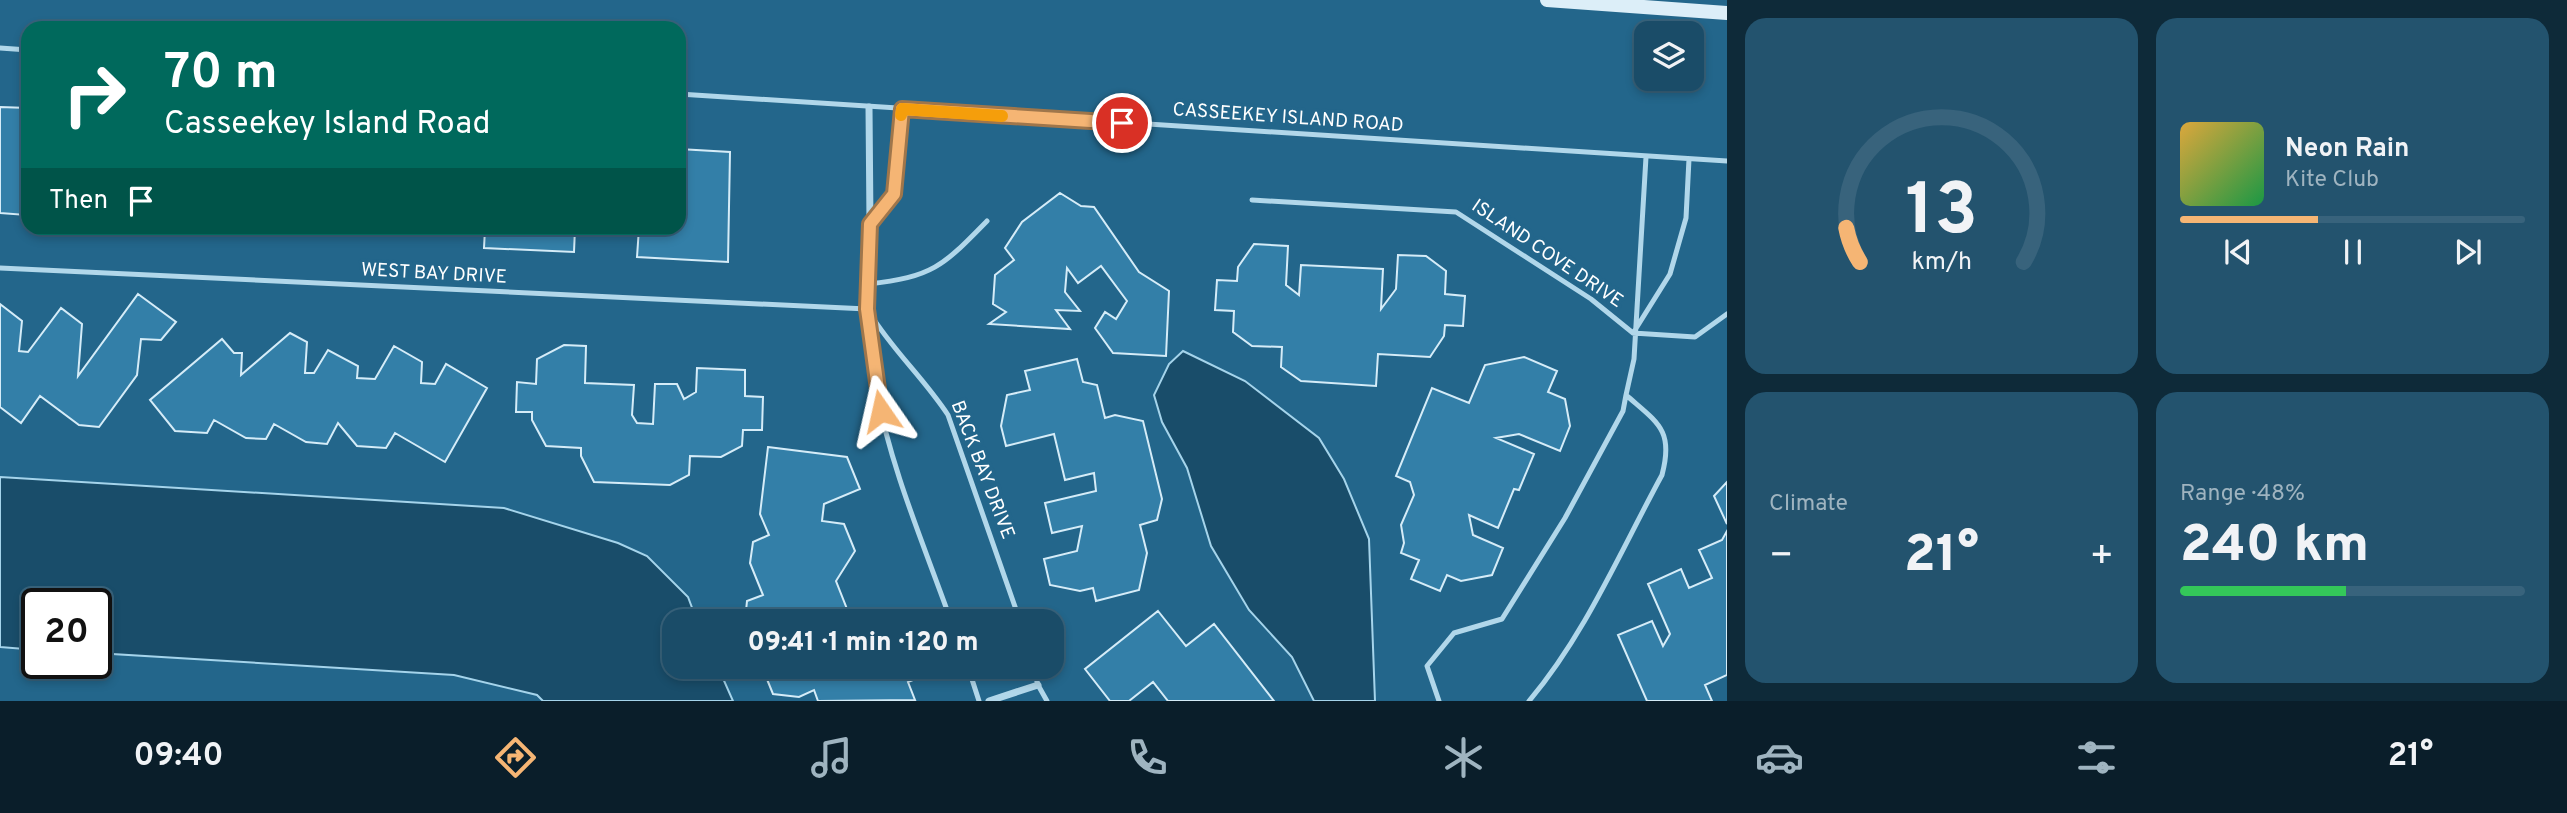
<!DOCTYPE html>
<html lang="en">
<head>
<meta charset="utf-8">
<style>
  :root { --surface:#1a4c68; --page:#23536e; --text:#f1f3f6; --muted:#9fb4c0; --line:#38637c; --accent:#f5b574 }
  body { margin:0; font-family:Overpass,sans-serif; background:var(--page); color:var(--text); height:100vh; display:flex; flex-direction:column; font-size:26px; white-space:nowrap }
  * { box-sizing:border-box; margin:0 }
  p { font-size:23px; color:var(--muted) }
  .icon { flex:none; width:38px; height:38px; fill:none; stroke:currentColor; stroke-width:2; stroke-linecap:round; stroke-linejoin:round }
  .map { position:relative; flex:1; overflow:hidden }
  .drawer { display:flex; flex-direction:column; gap:18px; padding:18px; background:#0e2a39; width:840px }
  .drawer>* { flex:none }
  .guide { position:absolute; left:21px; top:21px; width:665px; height:214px; border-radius:21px; box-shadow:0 4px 10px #0003,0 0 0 2px var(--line); background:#00695c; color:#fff; overflow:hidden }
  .buttons { position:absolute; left:1634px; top:21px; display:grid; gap:14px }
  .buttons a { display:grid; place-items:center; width:70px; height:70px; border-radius:14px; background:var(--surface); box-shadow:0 4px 10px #0003,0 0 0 2px var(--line); font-size:35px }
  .speed { position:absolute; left:21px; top:588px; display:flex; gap:14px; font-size:35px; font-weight:700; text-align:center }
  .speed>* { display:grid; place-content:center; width:91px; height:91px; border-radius:50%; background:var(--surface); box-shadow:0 4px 10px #0003,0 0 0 2px var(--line); line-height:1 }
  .speed .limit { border:4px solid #111; border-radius:10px; background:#fff; color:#111 }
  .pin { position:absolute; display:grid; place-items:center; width:60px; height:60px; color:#fff; margin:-30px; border:4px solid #fff; border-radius:50%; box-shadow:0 2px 7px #0007 }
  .me { position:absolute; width:77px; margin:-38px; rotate:349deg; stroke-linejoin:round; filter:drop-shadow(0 0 5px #0008) }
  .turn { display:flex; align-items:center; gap:24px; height:147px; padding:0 28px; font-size:32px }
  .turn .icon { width:91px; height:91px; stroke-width:2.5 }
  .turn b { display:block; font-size:49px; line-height:60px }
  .then { display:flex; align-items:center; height:66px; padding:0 28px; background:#0003; gap:14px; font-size:26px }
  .big { font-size:52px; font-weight:800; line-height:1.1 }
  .drawer .tile { flex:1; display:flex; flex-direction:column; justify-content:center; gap:10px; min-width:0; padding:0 24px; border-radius:21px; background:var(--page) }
  .drawer .dial { align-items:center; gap:0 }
  .dial svg { height:182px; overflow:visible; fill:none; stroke:var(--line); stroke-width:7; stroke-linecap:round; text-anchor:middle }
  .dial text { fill:var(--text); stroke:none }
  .song { display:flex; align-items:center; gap:21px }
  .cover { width:84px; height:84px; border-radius:10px; background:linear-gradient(135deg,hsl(40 70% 55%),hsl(140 70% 35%)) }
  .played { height:7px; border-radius:4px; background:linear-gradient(90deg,var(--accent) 40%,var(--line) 40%) }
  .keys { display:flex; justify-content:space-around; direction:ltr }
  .heat { display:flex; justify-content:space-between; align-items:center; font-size:38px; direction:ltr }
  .charge { height:10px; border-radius:5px; background:linear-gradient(90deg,#34c759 48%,var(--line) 0) }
  .drawer .tiles { flex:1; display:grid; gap:18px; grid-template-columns:repeat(2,1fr) }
  .trip { position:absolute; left:662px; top:609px; width:402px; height:70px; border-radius:21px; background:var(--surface); box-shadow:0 4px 10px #0003,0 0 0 2px var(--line); font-weight:800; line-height:70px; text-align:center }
  .dock { display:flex; height:112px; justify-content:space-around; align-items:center; background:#0a1e2a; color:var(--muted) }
  .dock .icon { width:49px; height:49px }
  .dock .active { color:var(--accent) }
  .dock b { font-size:32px; color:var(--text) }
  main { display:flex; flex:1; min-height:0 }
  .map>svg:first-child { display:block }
  .water { fill:#194d6a; stroke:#a5d4eb; stroke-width:2 }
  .building { fill:#337fa8; stroke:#d5ecf8; stroke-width:2 }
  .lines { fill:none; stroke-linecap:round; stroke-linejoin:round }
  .lane { stroke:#b1d7ea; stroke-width:5 }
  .street { stroke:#b1d7ea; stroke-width:7 }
  .secondary { stroke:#dceef8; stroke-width:14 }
  .route-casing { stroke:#9f764b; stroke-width:18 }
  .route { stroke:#f5b574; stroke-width:12 }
  .slow { stroke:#f59e0b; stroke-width:12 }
  .labels { text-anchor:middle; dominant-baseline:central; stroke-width:7; stroke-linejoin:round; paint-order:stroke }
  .street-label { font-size:19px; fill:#fff; stroke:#23668b }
</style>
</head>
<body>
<main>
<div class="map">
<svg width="1727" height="701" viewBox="0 0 1727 701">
  <rect width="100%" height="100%" fill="#23668b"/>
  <path class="water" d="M1183,351L1245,381L1319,438L1344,479L1369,539L1375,701H1314L1292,657L1249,610L1211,546L1187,468L1162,422L1154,395L1169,364Z
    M0,477L504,508L618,543L647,556L688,597L697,621H674V667H718L733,701H543L537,695L454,675L96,653V604H37V650L0,647Z"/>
  <path class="building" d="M0,107L28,108L26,215L0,213Z
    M679,149L730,152L728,262L637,257L639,228H679Z
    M1060,193L1081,206L1094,207L1139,272L1169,291L1166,356L1113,353L1095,328L1105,312L1116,319L1127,301L1101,266L1078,283L1067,268L1065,292L1080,311L1056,310L1070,329L989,324L1006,312L993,304L995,275L1014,260L1005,248L1022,222Z
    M474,228H575L574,252L484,248L485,229Z
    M1254,244L1288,246L1286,285L1299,295L1301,265L1383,269L1381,309L1396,289L1398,255L1426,256L1446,271L1445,294L1465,296L1463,326L1445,325L1444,336L1430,357L1378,354L1376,386L1301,381L1281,367L1282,347L1252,346L1233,332L1234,311L1215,310L1217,280L1237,281L1238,267Z
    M138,294L176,322L161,340L141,339L137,375L99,427L79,425L40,396L21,423L0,407V304L22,321L19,351L28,352L61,308L82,324L78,376Z
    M290,333L307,342L305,373H314L328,350L358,366L357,378L375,379L394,346L422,362L421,383L435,384L446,364L487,388L445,462L395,433L386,448L357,446L338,423L327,444L306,442L274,424L266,439L246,438L214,420L207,433L175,431L150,400L222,339L234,353H242L241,375Z
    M564,345L586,346L585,383L634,385L632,415L637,423L653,424L655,384H677L684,399L696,392L697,368L745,370V396L763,397L762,430H743L742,446L721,457L690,456L689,475L670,485L594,482L581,456V448L546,446L532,420V412H516L517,382L536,384L537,359Z
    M1524,357L1557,371L1548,392L1565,399L1570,426L1560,451L1519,434L1496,438L1534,454L1519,490L1514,489L1498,528L1469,515L1473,535L1503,548L1492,575L1461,581L1447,575L1440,591L1411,579L1419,560L1401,553L1404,543L1401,525L1414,495L1410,482L1396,476L1432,388L1469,403L1485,365Z
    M1077,359L1083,382L1097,385L1105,418L1115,415L1143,421L1162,499L1157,520L1140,525L1147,553L1139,590L1096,601L1093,588L1080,591L1050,585L1044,559L1077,551L1082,526L1052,533L1045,503L1096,491L1094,473L1065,480L1054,434L1006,446L1001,426L1007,395L1030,390L1025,371Z
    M768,447L847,457L860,489L824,504L822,521L844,524L855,551L836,581L847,609L817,621H745L747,601L763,595L750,563L753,542L769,535L760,514Z
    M1727,482V524L1714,496Z
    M1727,531V675L1705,685L1712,701H1647L1618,635L1652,621L1663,646L1670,634L1648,584L1681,569L1689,588L1712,578L1699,550L1722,540Z
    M1158,611L1186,646L1214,624L1274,701H1168L1153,682L1129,701H1110L1085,669Z
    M762,667H913L918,678L908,682L915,700L818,701L814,690L799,697L773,694Z"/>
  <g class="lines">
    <path class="lane" d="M0,48L28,50
      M679,94L1727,161
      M1252,200L1456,212L1591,299L1633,333L1695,337L1727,314
      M870,224C868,279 866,334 876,389C891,469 924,545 951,621
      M0,268L867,309
      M868,284C933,277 943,266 987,221
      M869,312C893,351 923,377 948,415L1020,621
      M1635,330L1670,274L1686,218L1689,159
      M1626,395L1634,359L1646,157
      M968,667L979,701
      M1033,667L1038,685L1047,701
      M1439,701L1427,666L1454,633L1502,619L1565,518L1623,411L1626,395C1658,423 1674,430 1662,475C1621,550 1585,635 1529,701"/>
    <path class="street" d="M869,107L870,224
      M870,224L894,194L902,109
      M989,701L1038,685"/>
    <path class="secondary" d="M1547,0L1727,13"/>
  </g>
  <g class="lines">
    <defs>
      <path id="route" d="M881,411L867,309L870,224L894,194L902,109L1122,123"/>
    </defs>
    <use href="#route" class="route-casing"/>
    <use href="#route" class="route"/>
    <path class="slow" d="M901,115L902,109L1002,116"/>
  </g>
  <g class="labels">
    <g class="street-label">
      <text transform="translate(1288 118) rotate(4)">CASSEEKEY ISLAND ROAD</text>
      <text transform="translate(1547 254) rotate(34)">ISLAND COVE DRIVE</text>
      <text transform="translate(434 274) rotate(3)">WEST BAY DRIVE</text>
      <text transform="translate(982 470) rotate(69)">BACK BAY DRIVE</text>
    </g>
  </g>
</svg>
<div class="buttons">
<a><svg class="icon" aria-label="layers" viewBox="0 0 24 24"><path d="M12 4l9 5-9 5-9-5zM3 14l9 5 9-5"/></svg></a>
</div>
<div class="speed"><div class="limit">20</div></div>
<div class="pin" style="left:1122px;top:123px;background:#d93025"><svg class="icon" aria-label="arrive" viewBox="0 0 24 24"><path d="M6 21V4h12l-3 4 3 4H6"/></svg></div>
<svg class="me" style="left:881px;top:411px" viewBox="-20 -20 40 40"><path d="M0-17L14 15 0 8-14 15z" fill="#f5b574" stroke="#fff" stroke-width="4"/></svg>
<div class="trip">09:41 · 1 min · 120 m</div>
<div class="guide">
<div class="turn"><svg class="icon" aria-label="right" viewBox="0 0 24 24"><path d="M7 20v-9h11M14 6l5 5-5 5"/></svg><div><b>70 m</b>Casseekey Island Road</div></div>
<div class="then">Then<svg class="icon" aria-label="arrive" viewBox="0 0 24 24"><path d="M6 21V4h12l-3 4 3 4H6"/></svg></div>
</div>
</div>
<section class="drawer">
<div class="tiles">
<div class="tile dial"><svg viewBox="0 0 100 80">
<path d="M14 69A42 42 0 1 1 86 69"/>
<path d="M14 69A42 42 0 0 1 8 54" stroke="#f5b574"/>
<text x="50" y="56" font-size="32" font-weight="700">13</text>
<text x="50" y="72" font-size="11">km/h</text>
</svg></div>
<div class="tile">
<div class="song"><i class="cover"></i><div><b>Neon Rain</b><p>Kite Club</p></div></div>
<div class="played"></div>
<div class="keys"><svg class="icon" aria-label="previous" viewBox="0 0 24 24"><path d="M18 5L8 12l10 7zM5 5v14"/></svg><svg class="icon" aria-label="pause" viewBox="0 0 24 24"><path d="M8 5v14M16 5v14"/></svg><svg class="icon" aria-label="next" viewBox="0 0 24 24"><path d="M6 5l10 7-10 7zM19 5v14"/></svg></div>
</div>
<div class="tile"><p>Climate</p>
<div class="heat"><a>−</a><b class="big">21°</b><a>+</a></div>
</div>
<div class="tile"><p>Range · 48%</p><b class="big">240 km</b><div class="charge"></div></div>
</div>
</section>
</main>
<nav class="dock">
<b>09:40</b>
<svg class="icon active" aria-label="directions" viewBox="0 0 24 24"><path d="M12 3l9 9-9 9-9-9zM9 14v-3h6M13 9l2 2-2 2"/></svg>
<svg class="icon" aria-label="music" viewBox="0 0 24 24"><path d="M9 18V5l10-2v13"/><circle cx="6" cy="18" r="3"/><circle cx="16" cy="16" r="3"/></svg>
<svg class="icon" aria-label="phone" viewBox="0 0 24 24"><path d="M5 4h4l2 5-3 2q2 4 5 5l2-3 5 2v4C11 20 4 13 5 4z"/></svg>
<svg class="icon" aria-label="climate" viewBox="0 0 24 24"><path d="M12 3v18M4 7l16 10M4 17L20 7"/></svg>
<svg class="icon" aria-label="car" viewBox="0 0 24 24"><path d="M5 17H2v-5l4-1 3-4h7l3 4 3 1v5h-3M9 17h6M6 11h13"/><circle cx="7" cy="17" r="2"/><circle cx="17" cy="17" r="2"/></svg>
<svg class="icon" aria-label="filters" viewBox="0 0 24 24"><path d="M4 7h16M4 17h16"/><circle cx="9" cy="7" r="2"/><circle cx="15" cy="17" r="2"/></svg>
<b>21°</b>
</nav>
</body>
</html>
